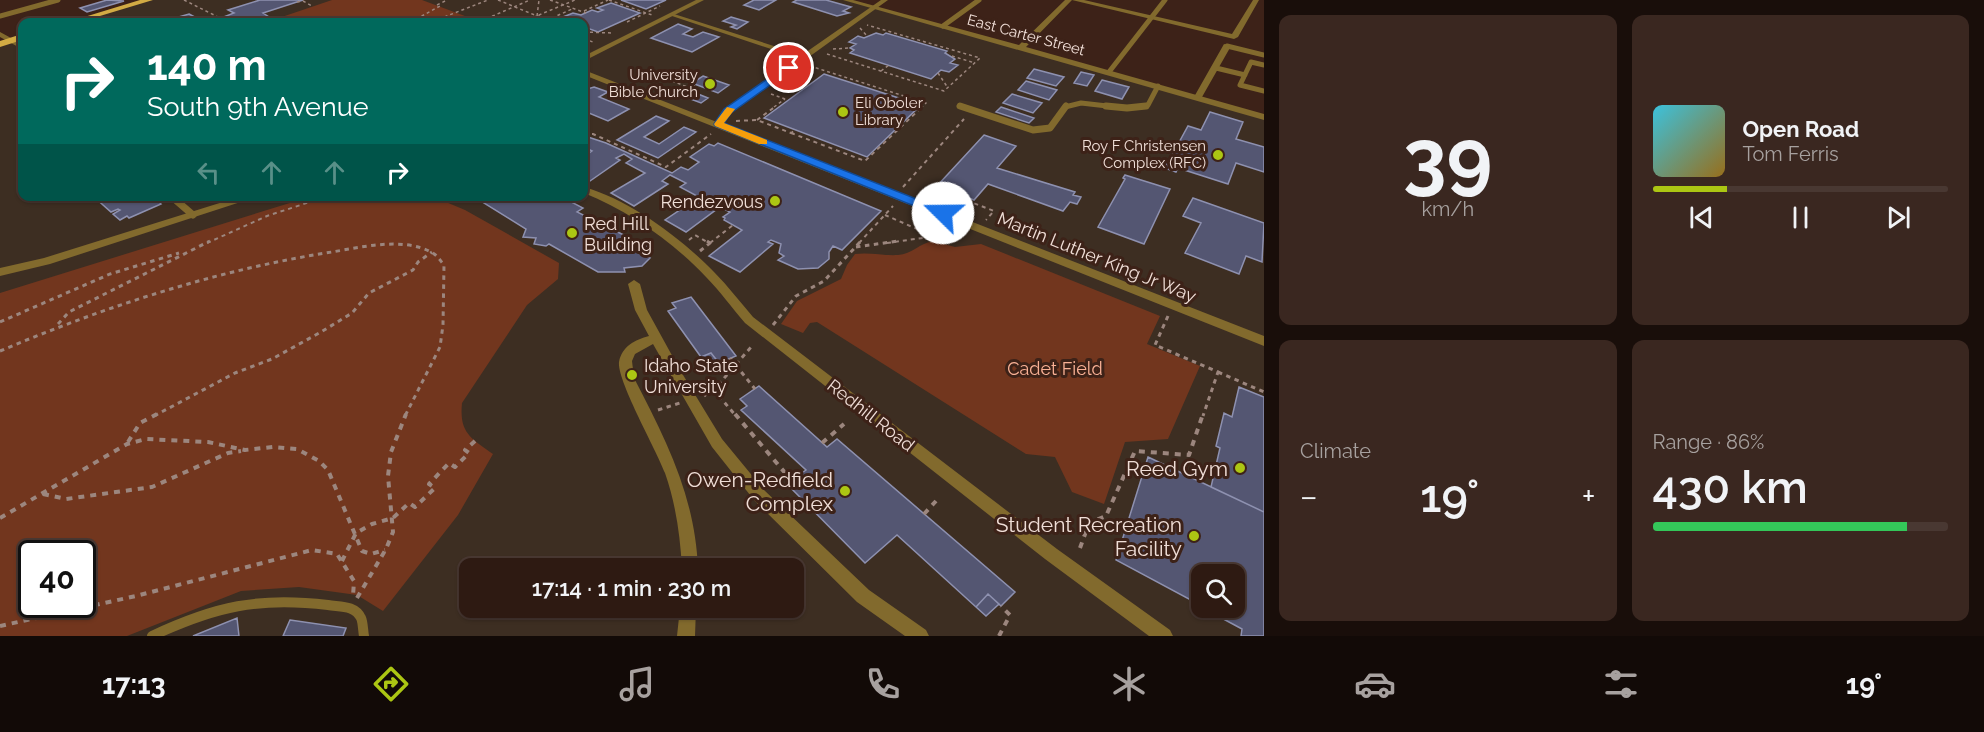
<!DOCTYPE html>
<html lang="en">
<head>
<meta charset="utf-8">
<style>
  :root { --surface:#2e1a12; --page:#3a2720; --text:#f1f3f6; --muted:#a7a19f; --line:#493832; --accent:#acc613 }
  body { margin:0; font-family:Raleway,sans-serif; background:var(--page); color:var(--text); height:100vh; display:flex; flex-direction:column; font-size:22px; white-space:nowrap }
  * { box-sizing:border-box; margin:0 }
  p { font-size:20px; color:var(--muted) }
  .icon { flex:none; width:33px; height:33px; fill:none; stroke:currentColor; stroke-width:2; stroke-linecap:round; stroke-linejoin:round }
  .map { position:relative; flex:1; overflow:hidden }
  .details { display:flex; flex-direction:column; gap:15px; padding:15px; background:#190e0a; width:720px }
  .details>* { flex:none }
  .top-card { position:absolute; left:18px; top:18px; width:570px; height:183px; border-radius:12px; box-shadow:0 2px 4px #0004,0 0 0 2px var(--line); background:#00695c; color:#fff; overflow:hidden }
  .controls { position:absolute; left:1191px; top:564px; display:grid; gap:12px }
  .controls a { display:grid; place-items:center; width:54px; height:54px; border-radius:12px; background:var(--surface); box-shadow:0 2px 4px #0004,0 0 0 2px var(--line); font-size:30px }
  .speed { position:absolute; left:18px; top:540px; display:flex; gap:12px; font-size:30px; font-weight:700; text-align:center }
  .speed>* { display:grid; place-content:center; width:78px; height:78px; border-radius:50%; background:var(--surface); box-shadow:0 2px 4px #0004,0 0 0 2px var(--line); line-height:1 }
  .speed .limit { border:3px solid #111; border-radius:9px; background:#fff; color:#111 }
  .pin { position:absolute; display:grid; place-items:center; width:51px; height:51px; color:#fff; margin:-26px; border:3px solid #fff; border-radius:50%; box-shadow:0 2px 6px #0007 }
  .me { position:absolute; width:66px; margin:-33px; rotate:292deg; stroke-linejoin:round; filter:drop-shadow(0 0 4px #0008) }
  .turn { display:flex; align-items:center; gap:21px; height:126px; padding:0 30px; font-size:27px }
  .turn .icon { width:78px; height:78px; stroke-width:2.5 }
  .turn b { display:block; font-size:42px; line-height:51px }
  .lanes { display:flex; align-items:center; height:57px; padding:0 30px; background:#0003; justify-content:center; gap:30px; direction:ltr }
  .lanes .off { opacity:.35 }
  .big { font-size:45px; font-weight:600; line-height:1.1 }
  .details .card { flex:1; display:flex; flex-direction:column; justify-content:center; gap:9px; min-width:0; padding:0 21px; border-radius:12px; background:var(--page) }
  .details .dial { align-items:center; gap:0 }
  .dial b { font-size:78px; line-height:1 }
  .song { display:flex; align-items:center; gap:18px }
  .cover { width:72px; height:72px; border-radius:9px; background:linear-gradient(135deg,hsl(190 70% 55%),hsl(40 70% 35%)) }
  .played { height:6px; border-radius:3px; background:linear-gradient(90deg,var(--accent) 25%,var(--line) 25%) }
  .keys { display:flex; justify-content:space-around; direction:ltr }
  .heat { display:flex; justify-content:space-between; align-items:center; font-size:33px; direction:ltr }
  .charge { height:9px; border-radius:4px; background:linear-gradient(90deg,#34c759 86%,var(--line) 0) }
  .details .tiles { flex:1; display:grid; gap:15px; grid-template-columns:repeat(2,1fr) }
  .trip { position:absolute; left:459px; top:558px; width:345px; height:60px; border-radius:12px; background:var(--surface); box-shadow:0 2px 4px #0004,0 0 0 2px var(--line); font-weight:600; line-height:60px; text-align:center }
  .menu { display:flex; height:96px; justify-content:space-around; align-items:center; background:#120a07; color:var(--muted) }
  .menu .icon { width:42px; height:42px }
  .menu .on { color:var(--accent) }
  .menu b { font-size:27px; color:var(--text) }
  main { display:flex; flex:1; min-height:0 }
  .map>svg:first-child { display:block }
  .education { fill:#3d2e22; fill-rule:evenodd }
  .green { fill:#72361e; fill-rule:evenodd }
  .building { fill:#545672; stroke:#8e91b0; stroke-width:1.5 }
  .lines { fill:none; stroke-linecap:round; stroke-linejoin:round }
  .path-far3 { stroke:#9c867e; stroke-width:1.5; stroke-dasharray:3 3; stroke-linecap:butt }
  .path-far2 { stroke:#9c867e; stroke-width:2; stroke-dasharray:4 4; stroke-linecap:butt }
  .path-far1 { stroke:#9c867e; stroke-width:3; stroke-dasharray:4.5 4.5; stroke-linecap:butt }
  .path { stroke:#9c867e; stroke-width:4; stroke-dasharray:6 6; stroke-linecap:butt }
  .service-far2 { stroke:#826a2d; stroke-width:5 }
  .service-far1 { stroke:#826a2d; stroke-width:7 }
  .service { stroke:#826a2d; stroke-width:10 }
  .minor { fill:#826a2d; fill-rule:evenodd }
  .tertiary { fill:#826a2d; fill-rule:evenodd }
  .primary { fill:#d2ab44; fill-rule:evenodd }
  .route { fill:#1a73e8; stroke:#114b97; stroke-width:1.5 }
  .slow { fill:#f59e0b }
  .poi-dot { fill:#acc613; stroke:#3d2218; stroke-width:2 }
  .labels { text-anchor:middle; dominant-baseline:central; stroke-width:6; stroke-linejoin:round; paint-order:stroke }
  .far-street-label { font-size:15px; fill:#f0ded7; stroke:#3d2218 }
  .far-poi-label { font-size:15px; fill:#f0ded7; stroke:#3d2218; text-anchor:end }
  .poi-label { font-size:18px; fill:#f0ded7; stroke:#3d2218; text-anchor:start }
  .street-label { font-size:18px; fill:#f0ded7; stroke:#3d2218 }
  .park-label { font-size:18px; fill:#fab195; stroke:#3d2218 }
  .near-poi-label { font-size:21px; fill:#f0ded7; stroke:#3d2218; text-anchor:end }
</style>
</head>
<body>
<main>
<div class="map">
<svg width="1264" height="636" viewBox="0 0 1264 636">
  <rect width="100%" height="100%" fill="#3d2218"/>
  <path class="education" d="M149,0H846L1264,115V636H0V44L22,37V196H584V22H72ZM32,554H82V604H32ZM470,568H794V608H470ZM1202,574H1234V608H1202Z"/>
  <path class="green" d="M332,0H422L481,22H267Z
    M434,197L465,210L559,263L558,279L527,305L462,403C459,433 471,438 493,454L458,515L383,611L357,595L299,587L241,591L127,636H0V293L293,202ZM32,554H82V604H32Z
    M933,241L955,247L981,244L1160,316L1147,344L1200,366L1168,439L1125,442L1104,504L1072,492L1055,457L1026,454L817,322L810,323L803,333L781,324L797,301L841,279L847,265L855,254C870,252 884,256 898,255C912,254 920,243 933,241Z"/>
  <path class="building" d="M107,0L124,1L87,12L80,8Z
    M260,0H303L263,13L269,17L252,22H231L221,18L234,13L228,10Z
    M621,0H666L646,9Z
    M754,0H776L759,10L744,5Z
    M797,0H826L851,7L843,11L849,13L837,16L793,2Z
    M611,3L640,13L598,32L584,27V22H571L563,17L573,13L581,15L592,10L598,12L603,10L597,8Z
    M189,14L204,22H161Z
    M731,17L748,22L737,29L731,27L736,25L723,21Z
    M678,24L692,29L683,34L693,37L703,32L719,37L692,52L651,38Z
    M876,33L883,35L886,33L947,51L945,53L955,59L950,63L958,65L949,72L941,70L931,79L850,53L854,50L850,48L856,44L849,42L858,36L864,38Z
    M1034,69L1064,77L1056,86L1027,78Z
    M1081,72L1094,75L1087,86L1074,83Z
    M824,74L921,105L867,157L764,118Z
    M703,76L729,85L718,93L692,83Z
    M1102,80L1129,87L1122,99L1095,91Z
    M1026,81L1057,90L1049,100L1018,90Z
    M594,87L608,92L599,97L629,109L608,121L584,111V90Z
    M688,90L708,98L701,103L680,95Z
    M1012,94L1042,103L1033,113L1003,103Z
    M1001,107L1034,118L1029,123L996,112Z
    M1210,112L1243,122L1236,139L1264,147V172L1236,163L1228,184L1178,168L1176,172L1165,168L1188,126L1201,130Z
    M656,116L669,121L644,137L659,144L684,127L696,132L658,158L617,140Z
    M984,135L1016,146L997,168L1075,192L1073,195L1081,197L1077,204L1070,202L1063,211L988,184L974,200L937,186Z
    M588,137L606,143L672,173L681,167L688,170L699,162L690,157L709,144L714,146L718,143L881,211L842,250L833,246L829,252V259L818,268L798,269L778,260L784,256L779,253L781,244L771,240L768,242L773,244L740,272L709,256L742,230L724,220L725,218L723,217L730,212L720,207L686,232L665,220L699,197L680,187L686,183L670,175L662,181L668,184L634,206L611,193L645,173L626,163L632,159L624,154L616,158L620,160L590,181L584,179V157L592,151L584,147V140Z
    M1125,175L1170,189L1144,244L1098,227L1125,179L1123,178Z
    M93,196H153L161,204L129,218L127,216L120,220L113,214L120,210L118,209L111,212Z
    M480,196H560L583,208L577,212L652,249L644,255L650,258L642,266L624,268L625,272H598L549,244L546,246L534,244L536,238L523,237L526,229L479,200Z
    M1193,198L1264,223L1262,262L1246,256L1239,274L1185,253L1201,223L1183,216Z
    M691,297L736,356L719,363L711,353L701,357L668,311L676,308L672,303Z
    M711,353L719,363L708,366L701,357Z
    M759,386L827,447L837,439L1015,592L1001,606L988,594L976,607L897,535L865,563L787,484L806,470L741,410L747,406L740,399Z
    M1239,387L1264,397V512L1211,487L1220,448L1216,446L1224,413L1232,417Z
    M1148,457L1264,512V636H1241L1242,629L1203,608H1234V574H1202V606L1116,560Z
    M988,594L999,604L986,616L976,607Z
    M237,618L239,636H193Z
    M290,620L346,628L343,636H283Z"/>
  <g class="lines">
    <path class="path-far3" d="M184,0L228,22
      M498,0L537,16L552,18L557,22
      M550,0L586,13
      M609,0L652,15
      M297,2L303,1L312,6
      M437,5L447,0
      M584,11L608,0
      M537,16L539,0
      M552,18L572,9
      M439,19L488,0
      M481,21L530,0
      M411,22L440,6
      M522,22L575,0
      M627,22L660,6
      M860,28L867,36
      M584,32L612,33
      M584,39L593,42
      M833,49L850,48
      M827,54L944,91L980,58L867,25
      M952,56L975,63
      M810,66L926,103L922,107
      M881,71L889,65
      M938,73L948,88
      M672,81L690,88
      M771,94L788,100
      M666,95L675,90L682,93L695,85
      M774,107L785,99"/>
    <path class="path-far2" d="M757,120L776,106
      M736,121L757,120L791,133L796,130
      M791,133L865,161L923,106
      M584,134H593L666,167L711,134
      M903,187L964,119
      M937,189L994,211L986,220
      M885,215L933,236
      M689,240L695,235L709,243
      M207,243L267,216L328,196
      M710,243L733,225
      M859,243L893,206
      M887,243L957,233"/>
    <path class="path-far1" d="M707,241L710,243L712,241
      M856,247L898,241
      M700,251L710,243
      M1168,316L1155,345L1218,372L1203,416
      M0,322L110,274L179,253
      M58,324L69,312L210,241
      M773,325L796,296L824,281L861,241
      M0,351C107,306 217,270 332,252C362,247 403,237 431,252C437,255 440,260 444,265L443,325L440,347L405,416
      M730,358L755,389
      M1218,372L1264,392
      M713,389L736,416
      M704,396L719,384L752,346
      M658,410L680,403
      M154,416L235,373L272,359L321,332L352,313L369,293L413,270L418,262L432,252"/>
    <path class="path" d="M735,414L792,481
      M128,442L140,423L157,414
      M822,443L844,424
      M43,494L66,499L152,487L228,453L241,451
      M924,514L936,501
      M0,518L127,444L146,439L208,442L245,450L273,447L297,449L319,461L328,470L362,551L371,554L385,550
      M1080,548L1089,523L1106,516L1135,451L1189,455L1203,414
      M342,561L356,533L372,524L393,518L409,503L415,507L435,488L429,484L449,463L455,467L469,453L465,450L475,441
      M357,598L386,549L393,532L388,476L391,452L406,414
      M0,626L136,596L312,550L337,554L354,581L353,596
      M999,636L1010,615L1001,606"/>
    <path class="service-far2" d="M0,16L58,0
      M943,26L979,0
      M1227,46L1264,55
      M1264,65L1251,62L1240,85L1264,91
      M1216,68L1245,75
      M1109,72L1165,0
      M960,106L963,107
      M1065,107L1081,103L1116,107
      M1139,107L1148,105L1158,86"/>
    <path class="service-far1" d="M960,106L1033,130L1050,128L1066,106
      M1106,106L1127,108L1146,106
      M171,196L193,215"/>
    <path class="service" d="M152,636C216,606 258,597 328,605C340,607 355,605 361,618C363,622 363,631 364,636"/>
    <path class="minor" d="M881,0H888L731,113L721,126L718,127L714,124L725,109L798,58L669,15L674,14L802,55Z
      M1072,0H1084L1232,34L1253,0H1259L1238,37L1234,39Z
      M0,32L22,44V49L0,37Z
      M1224,44L1231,46L1202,97L1195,99L1194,97Z
      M584,187C630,200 681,238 714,272C728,286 740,302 753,317L1057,549L1170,630L1173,636H1149L1045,559L745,323C732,308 720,291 706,277C672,241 629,211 584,193Z
      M634,280L640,284L647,310L680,370L722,439L764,490L869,590L926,630L929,636H905L857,602L754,500L712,447L653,344L635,354L632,361L634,378C666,440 695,496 698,568H682C680,535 676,505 665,473C656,449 617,381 619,362C622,346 635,340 649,336L635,310L628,284Z
      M680,608H696L695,636H677Z"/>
    <path class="tertiary" d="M696,0H704L584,61V56Z
      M843,0H853L1019,45L1065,0H1072L1026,47L1264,114V120Z
      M584,70L1264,336V346L584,75Z
      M242,196H259L50,264L0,276V268L44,258Z"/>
    <path class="primary" d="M140,0H153L80,22H68Z
      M22,34V40L0,47V41Z"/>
  </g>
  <path class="route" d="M786,66L794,68L731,113L724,123L947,211V216H939L715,126L714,124L724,109Z"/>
  <path class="slow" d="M727,107L735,109L724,123L767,140V144H759L715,126L714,124Z"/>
  <g class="poi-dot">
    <circle cx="710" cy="84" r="6"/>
    <circle cx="843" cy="112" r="6"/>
    <circle cx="1218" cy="155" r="6"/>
    <circle cx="775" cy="201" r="6"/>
    <circle cx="572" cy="233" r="6"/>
    <circle cx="632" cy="375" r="6"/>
    <circle cx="1240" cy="468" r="6"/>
    <circle cx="845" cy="491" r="6"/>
    <circle cx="1194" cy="536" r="6"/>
  </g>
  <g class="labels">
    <g class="far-street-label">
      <text transform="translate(1026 35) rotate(15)">East Carter Street</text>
    </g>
    <g class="far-poi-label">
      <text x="698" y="75">University<tspan x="698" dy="17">Bible Church</tspan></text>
      <text x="855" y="103" text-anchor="start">Eli Oboler<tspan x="855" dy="17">Library</tspan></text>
      <text x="1206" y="146">Roy F Christensen<tspan x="1206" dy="17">Complex (RFC)</tspan></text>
    </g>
    <g class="poi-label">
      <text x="763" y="201" text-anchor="end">Rendezvous</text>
      <text x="584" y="223">Red Hill<tspan x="584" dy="21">Building</tspan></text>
      <text x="644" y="365">Idaho State<tspan x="644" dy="21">University</tspan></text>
    </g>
    <g class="street-label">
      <text transform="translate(1097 257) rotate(22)">Martin Luther King Jr Way</text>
      <text transform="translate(871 415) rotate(38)">Redhill Road</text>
    </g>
    <g class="park-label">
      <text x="1055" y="368">Cadet Field</text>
    </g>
    <g class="near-poi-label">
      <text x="1228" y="468">Reed Gym</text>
      <text x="833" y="479">Owen-Redfield<tspan x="833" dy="24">Complex</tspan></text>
      <text x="1182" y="524">Student Recreation<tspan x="1182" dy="24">Facility</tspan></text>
    </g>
  </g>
</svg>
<div class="controls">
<a><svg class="icon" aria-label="search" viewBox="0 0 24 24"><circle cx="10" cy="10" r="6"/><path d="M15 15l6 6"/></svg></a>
</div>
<div class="speed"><div class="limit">40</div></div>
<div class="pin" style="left:789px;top:68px;background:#d93025"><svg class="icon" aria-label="arrive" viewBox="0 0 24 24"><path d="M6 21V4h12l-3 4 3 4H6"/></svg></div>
<svg class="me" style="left:943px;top:213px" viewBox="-20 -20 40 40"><circle r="19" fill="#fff"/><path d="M0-13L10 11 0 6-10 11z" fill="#1a73e8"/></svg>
<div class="trip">17:14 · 1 min · 230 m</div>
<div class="top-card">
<div class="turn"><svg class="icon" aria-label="right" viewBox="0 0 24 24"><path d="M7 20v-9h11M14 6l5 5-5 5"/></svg><div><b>140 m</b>South 9th Avenue</div></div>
<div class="lanes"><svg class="icon off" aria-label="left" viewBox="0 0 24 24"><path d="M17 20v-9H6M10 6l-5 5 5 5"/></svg><svg class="icon off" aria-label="ahead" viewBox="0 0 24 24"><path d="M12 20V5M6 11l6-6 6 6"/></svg><svg class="icon off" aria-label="ahead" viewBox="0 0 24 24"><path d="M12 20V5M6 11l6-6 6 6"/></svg><svg class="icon" aria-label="right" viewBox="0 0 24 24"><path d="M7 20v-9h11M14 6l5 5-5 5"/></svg></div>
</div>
</div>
<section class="details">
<div class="tiles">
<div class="card dial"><b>39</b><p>km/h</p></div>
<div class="card">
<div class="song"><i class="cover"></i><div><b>Open Road</b><p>Tom Ferris</p></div></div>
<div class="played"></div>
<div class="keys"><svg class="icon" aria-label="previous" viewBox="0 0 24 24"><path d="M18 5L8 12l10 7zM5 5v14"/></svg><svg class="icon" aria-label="pause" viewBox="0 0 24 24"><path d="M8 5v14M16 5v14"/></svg><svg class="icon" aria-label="next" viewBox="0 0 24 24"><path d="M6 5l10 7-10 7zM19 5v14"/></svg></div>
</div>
<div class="card"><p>Climate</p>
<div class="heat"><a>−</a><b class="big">19°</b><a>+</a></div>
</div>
<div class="card"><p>Range · 86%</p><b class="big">430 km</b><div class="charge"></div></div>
</div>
</section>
</main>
<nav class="menu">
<b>17:13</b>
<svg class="icon on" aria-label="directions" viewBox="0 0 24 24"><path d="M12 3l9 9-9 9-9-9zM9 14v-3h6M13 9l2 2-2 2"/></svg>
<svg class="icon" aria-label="music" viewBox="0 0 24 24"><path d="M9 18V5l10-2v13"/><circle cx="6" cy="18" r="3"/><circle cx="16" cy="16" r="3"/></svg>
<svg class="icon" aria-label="phone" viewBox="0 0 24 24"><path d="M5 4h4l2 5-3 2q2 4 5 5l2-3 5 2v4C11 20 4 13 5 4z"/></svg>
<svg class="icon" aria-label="climate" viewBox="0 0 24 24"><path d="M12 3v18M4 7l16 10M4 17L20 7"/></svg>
<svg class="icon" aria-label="car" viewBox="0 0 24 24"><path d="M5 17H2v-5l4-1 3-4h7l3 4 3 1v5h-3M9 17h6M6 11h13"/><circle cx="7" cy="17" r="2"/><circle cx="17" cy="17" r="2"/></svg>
<svg class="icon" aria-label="filters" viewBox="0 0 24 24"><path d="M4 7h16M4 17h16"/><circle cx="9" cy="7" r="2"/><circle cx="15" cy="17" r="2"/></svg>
<b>19°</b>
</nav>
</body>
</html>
